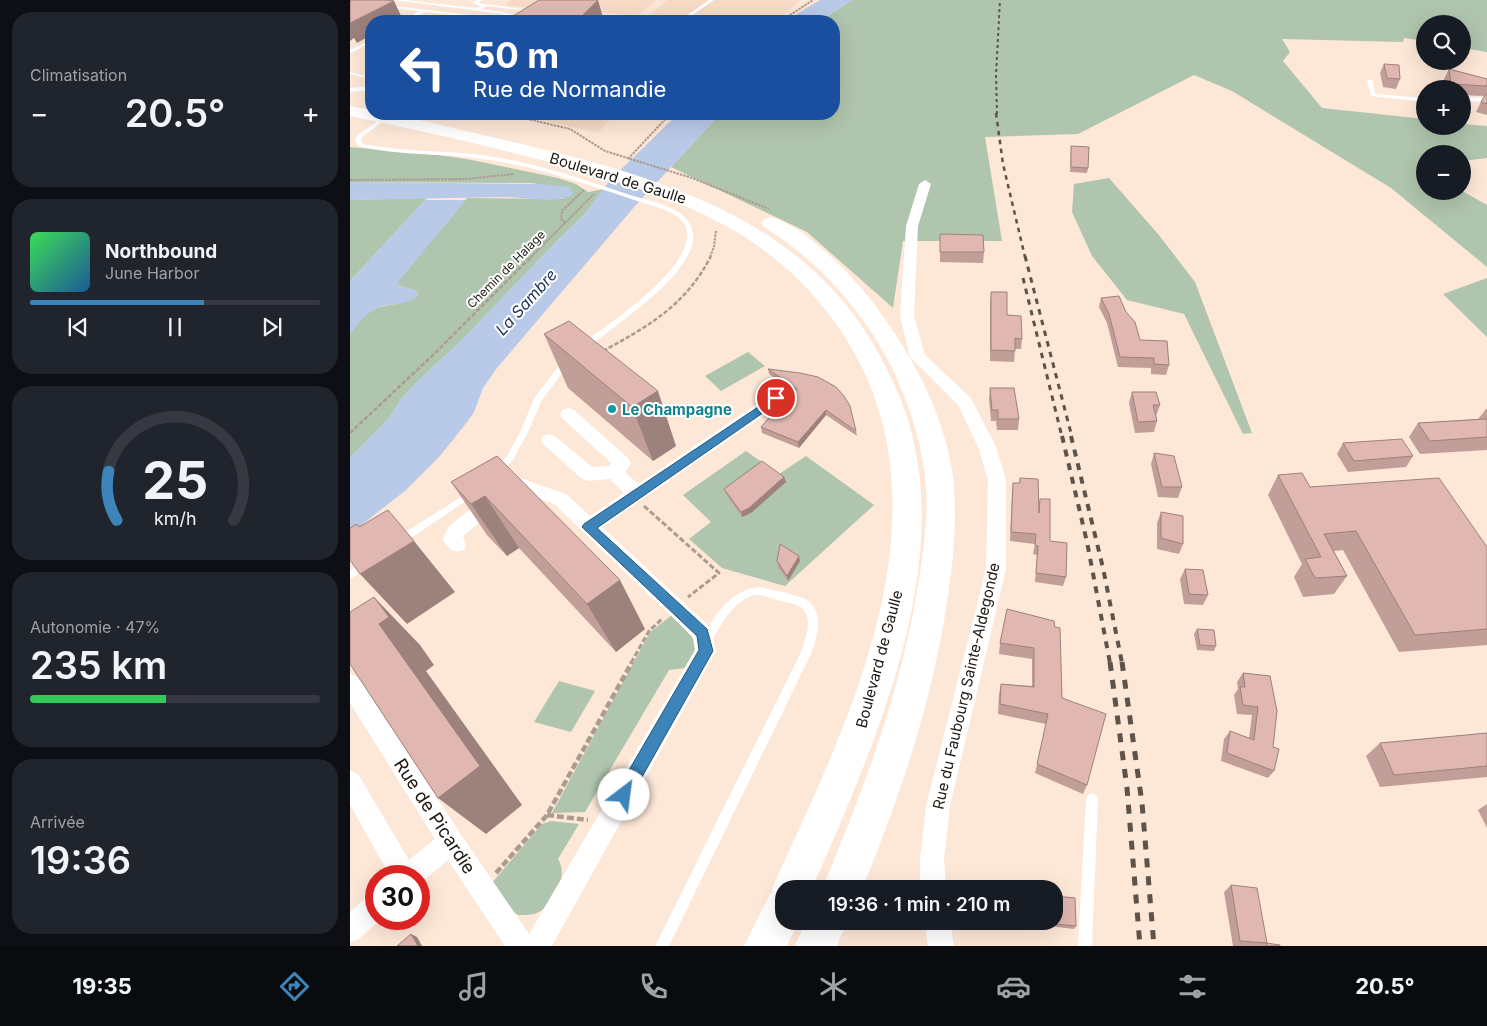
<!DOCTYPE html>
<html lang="fr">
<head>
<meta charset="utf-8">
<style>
  :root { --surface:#171b24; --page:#20242c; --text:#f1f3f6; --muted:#9ea1a6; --line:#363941; --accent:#3c84b9 }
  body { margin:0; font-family:Inter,sans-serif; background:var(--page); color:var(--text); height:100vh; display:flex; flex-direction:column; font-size:19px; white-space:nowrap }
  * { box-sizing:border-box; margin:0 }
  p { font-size:16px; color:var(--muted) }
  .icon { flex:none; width:28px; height:28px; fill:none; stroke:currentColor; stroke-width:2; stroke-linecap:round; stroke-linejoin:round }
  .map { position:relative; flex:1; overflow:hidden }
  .details { display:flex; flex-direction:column; gap:12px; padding:12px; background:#0d0f14; width:350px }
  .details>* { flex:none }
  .hud { position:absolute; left:15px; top:15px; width:475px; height:105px; border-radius:20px; box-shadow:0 5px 20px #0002; background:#1a4fa0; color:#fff; overflow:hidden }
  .controls { position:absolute; left:1066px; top:15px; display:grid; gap:10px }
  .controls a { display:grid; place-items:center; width:55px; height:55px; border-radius:50%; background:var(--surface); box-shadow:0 5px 20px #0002; font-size:25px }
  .speed { position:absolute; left:15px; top:865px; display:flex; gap:10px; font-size:25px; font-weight:700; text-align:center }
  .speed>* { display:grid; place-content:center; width:65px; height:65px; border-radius:50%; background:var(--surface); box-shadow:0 5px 20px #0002; line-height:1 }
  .speed .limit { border:8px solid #d22; background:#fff; color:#111 }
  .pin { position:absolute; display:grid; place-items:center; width:42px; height:42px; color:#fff; margin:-21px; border:2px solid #fff; border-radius:50%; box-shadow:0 1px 5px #0007 }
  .me { position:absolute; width:55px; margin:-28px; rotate:30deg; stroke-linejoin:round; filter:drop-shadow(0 0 4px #0008) }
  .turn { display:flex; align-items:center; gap:18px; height:105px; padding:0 25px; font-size:22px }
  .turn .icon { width:65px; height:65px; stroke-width:2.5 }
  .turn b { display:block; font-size:35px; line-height:42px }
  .big { font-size:38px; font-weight:600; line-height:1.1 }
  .details .widget { flex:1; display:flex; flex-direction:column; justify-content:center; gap:8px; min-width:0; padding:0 18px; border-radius:20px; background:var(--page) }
  .details .dial { align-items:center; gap:0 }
  .dial svg { height:130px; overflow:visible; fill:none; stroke:var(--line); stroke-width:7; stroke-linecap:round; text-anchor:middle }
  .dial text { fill:var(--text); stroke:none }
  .song { display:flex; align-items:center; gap:15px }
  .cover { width:60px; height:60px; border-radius:8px; background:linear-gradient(135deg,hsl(130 70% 55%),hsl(210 70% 35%)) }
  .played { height:5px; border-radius:2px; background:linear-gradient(90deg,var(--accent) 60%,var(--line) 60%) }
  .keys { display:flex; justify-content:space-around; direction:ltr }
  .heat { display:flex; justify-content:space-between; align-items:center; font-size:28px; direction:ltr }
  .charge { height:8px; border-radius:4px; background:linear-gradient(90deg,#34c759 47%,var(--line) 0) }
  .trip { position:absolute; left:425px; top:880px; width:288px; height:50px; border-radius:20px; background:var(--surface); box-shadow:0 5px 20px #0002; font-weight:600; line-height:50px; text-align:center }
  .dock { display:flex; height:80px; justify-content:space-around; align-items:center; background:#090b0e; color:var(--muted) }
  .dock .icon { width:35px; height:35px }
  .dock .selected { color:var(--accent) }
  .dock b { font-size:22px; color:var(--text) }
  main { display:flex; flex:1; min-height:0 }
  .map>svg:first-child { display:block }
  .built { fill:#f7dbc6 }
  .green { fill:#b0c5ad }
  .water { fill:#b9c9e8 }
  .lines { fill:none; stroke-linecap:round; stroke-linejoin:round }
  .path-far3 { stroke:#ac9c8f; stroke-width:2; stroke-dasharray:2.5 1; stroke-linecap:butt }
  .path-far2 { stroke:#ac9c8f; stroke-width:2.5; stroke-dasharray:4.5 2; stroke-linecap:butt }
  .path-far1 { stroke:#ac9c8f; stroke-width:3; stroke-dasharray:5.5 2.5; stroke-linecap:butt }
  .path { stroke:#ac9c8f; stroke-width:4.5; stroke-dasharray:7 3; stroke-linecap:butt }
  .lane { fill:#fff; fill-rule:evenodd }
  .street { fill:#fff; fill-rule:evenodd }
  .primary { fill:#fff; fill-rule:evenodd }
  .rail-far4 { stroke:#5e534a; stroke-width:2; stroke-dasharray:3 3; stroke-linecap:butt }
  .rail-far3 { stroke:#5e534a; stroke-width:2.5; stroke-dasharray:4.5 4.5; stroke-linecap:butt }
  .rail-far2 { stroke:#5e534a; stroke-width:3; stroke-dasharray:5.5 5.5; stroke-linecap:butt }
  .rail-far1 { stroke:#5e534a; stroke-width:4; stroke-dasharray:7 7; stroke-linecap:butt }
  .rail { stroke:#5e534a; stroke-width:5; stroke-dasharray:9 9; stroke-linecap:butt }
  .wall { fill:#c19e98 }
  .shaded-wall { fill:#9d817c }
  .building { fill:#e0b8b1; stroke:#9d817c }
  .route { fill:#3c84b9; stroke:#275678 }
  .culture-dot { fill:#0f9aa8; stroke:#fff; stroke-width:2 }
  .labels { text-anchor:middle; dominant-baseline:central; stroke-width:4; stroke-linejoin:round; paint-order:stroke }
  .far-street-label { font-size:12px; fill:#1f1812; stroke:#fff }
  .street-label { font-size:15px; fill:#1f1812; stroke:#fff }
  .culture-label { font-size:15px; font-weight:bold; fill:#0d838f; stroke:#fff; text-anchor:start }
  .water-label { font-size:16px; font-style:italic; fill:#21365f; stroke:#fff }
  .near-street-label { font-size:18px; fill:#1f1812; stroke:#fff }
</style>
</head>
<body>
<main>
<section class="details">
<div class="widget"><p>Climatisation</p>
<div class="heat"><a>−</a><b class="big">20.5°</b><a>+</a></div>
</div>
<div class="widget">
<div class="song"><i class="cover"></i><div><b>Northbound</b><p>June Harbor</p></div></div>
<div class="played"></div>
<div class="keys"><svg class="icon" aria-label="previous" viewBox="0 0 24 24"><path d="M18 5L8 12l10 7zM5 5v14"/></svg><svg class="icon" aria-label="pause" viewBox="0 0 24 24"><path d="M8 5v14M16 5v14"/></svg><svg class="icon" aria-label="next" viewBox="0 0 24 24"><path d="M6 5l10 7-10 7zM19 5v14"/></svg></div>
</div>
<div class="widget dial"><svg viewBox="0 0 100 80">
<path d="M14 69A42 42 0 1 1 86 69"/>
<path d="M14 69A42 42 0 0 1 9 39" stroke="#3c84b9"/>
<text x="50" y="56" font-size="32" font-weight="700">25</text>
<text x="50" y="72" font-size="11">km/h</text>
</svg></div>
<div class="widget"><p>Autonomie · 47%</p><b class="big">235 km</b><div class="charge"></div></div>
<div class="widget"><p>Arrivée</p><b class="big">19:36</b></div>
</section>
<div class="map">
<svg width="1137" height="946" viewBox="0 0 1137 946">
  <rect width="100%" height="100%" fill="#fde7d7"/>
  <path class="built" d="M161,0H307L286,16L198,6L191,9L156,5Z
    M317,0H451L426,21H319L295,19Z
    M166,114H265L248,133Z"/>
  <path class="green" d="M502,0H1137V52L1113,48L1112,24H1075V41L1054,38L1053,42L932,39L940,52L933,61L972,108L1075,119V126H1112L1113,124L1137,126V158L1113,161L1112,154H1075V167L1072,168L1075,169V191H1112L1137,205V267L1041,188L882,91L844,75L728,134L635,137L652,241H553L543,308L457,232L321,167L370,114H484V21H470Z
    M0,147L89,155L122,160L208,178L226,184L238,192L254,189L234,215L210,238L112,340L70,379L52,398L39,418L0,458V334C7,325 14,314 25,309C40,302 55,307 69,294L66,291L48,285L47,282L117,198L213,199L221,188L181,183L0,182Z
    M759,178L808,234L845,282L902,433L893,434L834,314L777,300L742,256L722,212L724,184Z
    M77,198L0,281V200Z
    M1137,278V337L1093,294Z
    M398,352L415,366L371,391L355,376Z
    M396,451L429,474L456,456L524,505L435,586L372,568L339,539L361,522L333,495Z
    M322,615L341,636L346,644L344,656L336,668L319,670L235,812L202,813L300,632Z
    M209,681L245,691L221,732L184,722Z
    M201,821L229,824L208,859C219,877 204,907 184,914C179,915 173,915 168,915L158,908L141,884L192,824Z"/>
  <path class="water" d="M470,0H502L470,21H435Z
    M328,114H370L285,206L147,368L133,388L124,412L118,421L89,457L56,490L0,534V458L39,418L52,398L70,379L112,340L210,238L234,215L260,180Z
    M0,182L192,184L221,187L220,189L223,193L221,196C200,204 175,197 153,197C102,198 51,199 0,200Z
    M75,200H116L48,282V285L66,291L69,294C57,306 47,303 32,306C18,310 9,323 0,334V281Z"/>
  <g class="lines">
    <path class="path-far3" d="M431,21L463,0
      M156,114L220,129L255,151L342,178L419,209
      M278,159L320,114
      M0,180L116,179L164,174
      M215,223L211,218L212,211L234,190
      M181,257L244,194
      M360,257L364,247L366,230"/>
    <path class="path-far2" d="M253,351C299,326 336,305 361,256
      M0,433L84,354L182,256"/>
    <path class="path-far1" d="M294,506L369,573L338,597
      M281,663L299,631L313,618"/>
    <path class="path" d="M197,815L238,820
      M146,873L197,815L282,662"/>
    <path class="lane" d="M44,0H56L126,8L131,6L122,3L127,0H132L128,3L187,11L185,12L136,6L131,9L153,12L175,19V21H173L152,14Z
      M359,0H364L334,21H329Z
      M35,5L122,15L125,18L121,21H116L120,17L75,12L59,21H54L69,11L33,7Z
      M242,17L263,19L265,20L262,21L240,19Z
      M21,40V43L0,53V50Z
      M0,72L21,77V79L0,74Z
      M1020,79L1023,81L1025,94L1075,98V102L1021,96L1017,81Z
      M21,86V90L0,92V88Z
      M1112,97L1137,98V102L1112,101Z
      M37,114H43L12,137L11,140L12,144C52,152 93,150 133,155C183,162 232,179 280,195C296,200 315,203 330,213C339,219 345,231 343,242C336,279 266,325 237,348H231L230,346L231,344C256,326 359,259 333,222C327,214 315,210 306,207C250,189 192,167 133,159C92,153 49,156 8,146L5,140L8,135Z
      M69,114H76L77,115L74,117Z
      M217,358L221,361L192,400L178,432L163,460L150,474H144L143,472L144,470L157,456L170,432L185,397L214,359Z
      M122,490L125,491L126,493L125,495L52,544L49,545L46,544L44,541L46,538Z
      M16,560L19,561L21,564L19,567L0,579V570Z
      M410,587C423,590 444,594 455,599C476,610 467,640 460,656L319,946H305L451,652C455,640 465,615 449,606C443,603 434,602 427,600C419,598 410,593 401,596C381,603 370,628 359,644L355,646L351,644L350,641L351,638C367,614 379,590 410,587Z
      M742,793L746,795L748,799L742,946H728L736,799L738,795Z"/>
    <path class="street" d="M575,180L581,184L568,226L564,316L575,355L621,398L646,447L656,480V569L600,806L594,858L596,889H570V858L576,806L636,569L638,480L628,447L608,405L560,357L550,316L556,226L569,184Z
      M426,393L432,395L434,399L432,403L252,527L360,627L366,651L202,946H155L98,860L69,884V876H40L0,805V770L8,774L59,860L85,839L0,703V674L8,677L110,833L179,934L345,650L343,637L204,504L174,493L158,499L113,536L116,545L114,550C103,554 98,549 93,539L99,526L146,489L173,479L216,494L240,516L274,493L260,479L238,481L232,479L193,444L191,440L193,436L199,434L205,436L242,467L259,466L261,463L212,418L210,414L212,410L218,408L224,410L278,458L281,463L275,472L288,484L420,395Z
      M26,893V919H31L9,939L0,943V912L17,897Z
      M574,921H600L604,946H578Z"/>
    <path class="primary" d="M0,106L21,110V114C52,114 82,123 111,130C165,142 220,155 273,171C377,204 468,249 525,347C543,379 558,411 565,448C595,592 518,759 462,889H434V921H449L437,946H394L420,894L423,892L422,889L428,875C500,718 597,522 505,354C476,302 435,260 383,230C331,200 272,182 215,166C144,147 72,131 0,116Z
      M421,217C455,226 503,276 524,304C561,353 592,409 602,470C608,512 604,554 598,595C584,697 551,794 512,889H472C513,790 549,698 567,591C574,551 580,508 574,468C566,418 547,370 519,329C491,287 456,253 414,227L411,223L414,219Z
      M456,921H497L487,946H445Z"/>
    <path class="rail-far4" d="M647,114L646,75L650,0"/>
    <path class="rail-far3" d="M646,113L653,164L675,257"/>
    <path class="rail-far2" d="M675,256L722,437
      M673,278L712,437"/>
    <path class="rail-far1" d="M712,436L737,542L760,663
      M721,436L753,568L772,663"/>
    <path class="rail" d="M760,662L777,788L790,946
      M772,662L792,803L804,946"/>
  </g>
  <path class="wall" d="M1034,64L1050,79L1046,89L1033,87L1030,73Z
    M1099,69L1137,79V115L1126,112L1134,96L1112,95V89H1096L1094,79Z
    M721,146L738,168L737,173L720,172Z
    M590,234L634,252L633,263L590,262Z
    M641,292L672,339L671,349H665L664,362L640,361V302Z
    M751,298L790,340L819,365L816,375L801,374V368L768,367L757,323L749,307Z
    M219,321L326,446L303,461L218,388L194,334Z
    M418,369L506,431L507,436L476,415L449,448L412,433L411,427L443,391L419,374Z
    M640,388L669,419L668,430H647L646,421H641L639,399Z
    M782,392L810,405L806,416L807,421L804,432L785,433L779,403Z
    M1137,408V450L1070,454L1059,437L1068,423L1128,419Z
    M993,443L1063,456L1056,467L998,472L987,454Z
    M804,453L832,487L828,498L808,497L801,464Z
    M147,456L295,629L266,652L169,548L157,556L137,535L101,482Z
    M928,475L960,487L1137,547V645L1049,652L993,550L984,551L997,576L984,594L953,597L944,577L952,564L918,495Z
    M434,477L436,482L401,513L392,517L376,494L374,489Z
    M670,478L689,508L690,499L700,541L716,577L713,586L685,582L687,555L683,554L685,544L660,541L662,492L663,483H669Z
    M811,512L833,544L829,554L807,549V523Z
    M427,561H450L438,581L428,567Z
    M835,569L858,595L853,605L834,604L830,579Z
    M705,627L712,698L737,785L733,794L685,773L696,724L648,714L649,694L651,684L682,686V659L649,654L650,643Z
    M847,629L866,646L864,651L847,650L844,634Z
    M893,673L920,676L924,771L918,778L871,761L874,739L880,731L899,738L902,715L887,714L884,695L888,689L887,682Z
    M1137,733V777L1030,787L1016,756L1030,743Z
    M1137,804V828L1128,810Z
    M881,885L917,943V946H883L874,892Z
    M683,921H704L726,926L724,929L683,924Z"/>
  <path class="shaded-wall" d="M248,0L254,21H227Z
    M44,1L52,18L46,21H21V35L7,43L4,38L0,41V23Z
    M308,391L326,446L303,461L282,407Z
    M476,410V415L449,448L448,442Z
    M434,477L436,482L401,513L392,517L391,512Z
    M135,496L169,548L157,556L121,504Z
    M64,541L105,592L57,624L10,574Z
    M449,556L450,561L438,581L437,576Z
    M270,580L295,629L266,652L237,604Z
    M24,597L70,645L84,665L76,671L172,805L136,834L88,798L29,624Z
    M61,934L67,937L72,946H68Z"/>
  <path class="building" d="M0,0H36L44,1L0,23Z
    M189,0H248L227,21H155Z
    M1034,64L1049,65L1050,79L1037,78Z
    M1099,69L1137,79V86L1101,84Z
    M1136,94H1137V104L1131,102Z
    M721,146L739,147L738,168L721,167Z
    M590,234L633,235L634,252H590Z
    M641,292H657V315L671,316L672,339L665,338V351L641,350Z
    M769,296L776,312L785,322L790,340L817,341L819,365L804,364V358L770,357L759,314L751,298Z
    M219,321L308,391L282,407L194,334Z
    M418,369L450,373L468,377L486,387L494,396L500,406L506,431L476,410L448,442L411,427L440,394L447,389Z
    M640,388H664L669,419H648V410H642Z
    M782,392H806L810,405H803L807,421L788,422Z
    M1137,419V437L1080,441L1068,423Z
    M1052,439L1063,456L1004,461L993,443Z
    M804,453L824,456L832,487H812Z
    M147,456L270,580L237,604L135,496L121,504L101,482Z
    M412,461L434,477L399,508L391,512L374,489Z
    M952,473L960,487L1089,478L1137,547V629L1065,635L1006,531L974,534L997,576L965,578L955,559L971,557L928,475Z
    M670,478L688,479L689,513L690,499H700V541L717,543L716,577L686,573L688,546L685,545L686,534L661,532L663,483H670Z
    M38,510L64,541L10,574L0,560V528L7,524L9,527Z
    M811,512L833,516V544L811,538Z
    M430,544L449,556L437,576L427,561Z
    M835,569L853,570L858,595L839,594Z
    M24,597L39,617L29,624L130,766L88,798L0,664V612Z
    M657,609L704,621L705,627L710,628L712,698L756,714L737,785L687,764L698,714L650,704L651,684L684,687V648L650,643Z
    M847,629L864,630L866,646L850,645Z
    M893,673L920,676L927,711L923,747L929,749L924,771L877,753L880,731L904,740L908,707L893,705L890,687H895Z
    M1137,733V766L1044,775L1030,743Z
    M881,885L907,888L917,943L890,941Z
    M704,896L725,898L726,926L684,922L704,921Z
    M61,934L68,946H47Z
    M916,943L930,945V946H917Z"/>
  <path class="route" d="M426,395L431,398L430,401L247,528L357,629L363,651L279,800L274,803L268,800L266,795L268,789L349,650L347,636L232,527L234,524Z"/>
  <circle class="culture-dot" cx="262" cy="409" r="5"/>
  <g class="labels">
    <g class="far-street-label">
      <text transform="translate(156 269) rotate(-45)">Chemin de Halage</text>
    </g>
    <g class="street-label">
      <text transform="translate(268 178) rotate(17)">Boulevard de Gaulle</text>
      <text transform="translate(529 659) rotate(-75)">Boulevard de Gaulle</text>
      <text transform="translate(616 686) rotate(-77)">Rue du Faubourg Sainte-Aldegonde</text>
    </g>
    <g class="culture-label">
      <text x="272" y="409">Le Champagne</text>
    </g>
    <g class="water-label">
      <text transform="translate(176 302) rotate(-48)">La Sambre</text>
    </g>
    <g class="near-street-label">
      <text transform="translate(85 816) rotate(57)">Rue de Picardie</text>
    </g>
  </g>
</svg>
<div class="controls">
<a><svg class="icon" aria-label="search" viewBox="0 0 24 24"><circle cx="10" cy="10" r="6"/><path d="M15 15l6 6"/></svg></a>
<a>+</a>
<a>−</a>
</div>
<div class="speed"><div class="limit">30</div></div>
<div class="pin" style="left:426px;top:398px;background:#d93025"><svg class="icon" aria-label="arrive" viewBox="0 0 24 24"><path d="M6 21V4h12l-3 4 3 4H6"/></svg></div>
<svg class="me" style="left:274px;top:795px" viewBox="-20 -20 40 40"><circle r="19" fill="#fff"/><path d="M0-13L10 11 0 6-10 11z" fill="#3c84b9"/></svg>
<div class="trip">19:36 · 1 min · 210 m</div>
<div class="hud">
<div class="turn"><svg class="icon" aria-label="left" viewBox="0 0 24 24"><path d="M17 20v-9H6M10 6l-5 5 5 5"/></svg><div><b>50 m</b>Rue de Normandie</div></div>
</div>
</div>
</main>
<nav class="dock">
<b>19:35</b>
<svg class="icon selected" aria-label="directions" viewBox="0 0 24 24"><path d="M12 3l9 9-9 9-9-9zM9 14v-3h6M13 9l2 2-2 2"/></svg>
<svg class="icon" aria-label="music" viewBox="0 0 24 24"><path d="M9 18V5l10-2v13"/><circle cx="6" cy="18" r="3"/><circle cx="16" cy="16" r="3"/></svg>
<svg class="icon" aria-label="phone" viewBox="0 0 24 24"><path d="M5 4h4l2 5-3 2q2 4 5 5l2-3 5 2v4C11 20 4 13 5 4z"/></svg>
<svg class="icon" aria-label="climate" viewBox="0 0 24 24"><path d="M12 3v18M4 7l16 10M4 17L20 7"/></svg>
<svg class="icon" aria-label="car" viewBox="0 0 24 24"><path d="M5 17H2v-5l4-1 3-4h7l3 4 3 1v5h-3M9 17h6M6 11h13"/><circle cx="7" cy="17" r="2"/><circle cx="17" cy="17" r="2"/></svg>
<svg class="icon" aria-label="filters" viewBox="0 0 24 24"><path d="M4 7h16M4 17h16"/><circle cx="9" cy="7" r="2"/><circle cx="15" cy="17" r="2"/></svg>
<b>20.5°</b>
</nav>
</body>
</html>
